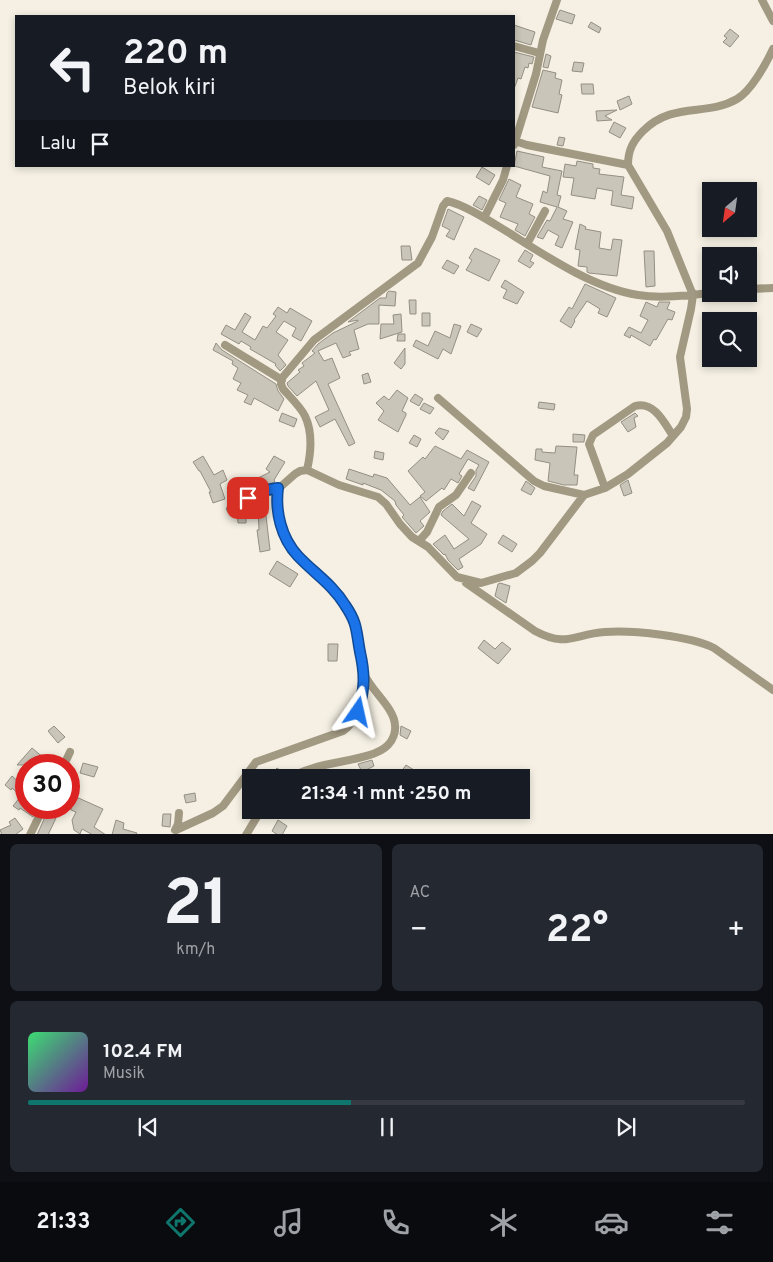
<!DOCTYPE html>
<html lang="id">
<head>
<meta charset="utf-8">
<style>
  :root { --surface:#171b24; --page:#242831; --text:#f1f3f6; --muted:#9ea1a6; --line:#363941; --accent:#0f766e }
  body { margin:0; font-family:Overpass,sans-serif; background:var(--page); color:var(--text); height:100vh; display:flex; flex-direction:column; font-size:19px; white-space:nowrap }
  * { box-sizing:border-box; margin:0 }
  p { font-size:16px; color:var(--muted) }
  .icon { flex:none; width:28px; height:28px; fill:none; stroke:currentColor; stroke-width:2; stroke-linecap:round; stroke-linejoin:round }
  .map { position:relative; height:834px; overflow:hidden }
  .side { display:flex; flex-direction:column; gap:10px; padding:10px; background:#0d0f14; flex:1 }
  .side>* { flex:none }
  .hud { position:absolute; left:15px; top:15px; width:500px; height:152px; border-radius:0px; box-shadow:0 2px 8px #0003; background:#171b24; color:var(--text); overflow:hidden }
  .needle { width:32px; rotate:209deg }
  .buttons { position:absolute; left:702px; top:182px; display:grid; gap:10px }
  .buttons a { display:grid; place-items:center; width:55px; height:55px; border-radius:0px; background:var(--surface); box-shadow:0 2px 8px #0003; font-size:25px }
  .speed { position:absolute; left:15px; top:754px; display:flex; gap:10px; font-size:25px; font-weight:700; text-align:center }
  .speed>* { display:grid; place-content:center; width:65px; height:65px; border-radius:50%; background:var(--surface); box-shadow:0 2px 8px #0003; line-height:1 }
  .speed .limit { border:8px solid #d22; background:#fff; color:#111 }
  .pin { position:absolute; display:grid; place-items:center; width:42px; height:42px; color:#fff; margin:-21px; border-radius:10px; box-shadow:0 2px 8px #0006 }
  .me { position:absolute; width:55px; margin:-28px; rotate:11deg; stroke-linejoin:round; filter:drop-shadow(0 0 4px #0008) }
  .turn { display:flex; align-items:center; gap:18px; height:105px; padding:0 25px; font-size:22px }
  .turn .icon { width:65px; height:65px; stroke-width:2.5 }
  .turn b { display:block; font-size:35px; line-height:42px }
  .then { display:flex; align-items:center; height:48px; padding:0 25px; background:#0003; gap:10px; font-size:19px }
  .big { font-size:38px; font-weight:700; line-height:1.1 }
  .side .tile { flex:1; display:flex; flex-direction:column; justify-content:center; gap:8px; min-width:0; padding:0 18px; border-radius:8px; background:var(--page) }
  .side .dial { align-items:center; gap:0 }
  .dial b { font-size:65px; line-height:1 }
  .song { display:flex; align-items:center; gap:15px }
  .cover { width:60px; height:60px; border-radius:8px; background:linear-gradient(135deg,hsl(140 70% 55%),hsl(280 70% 35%)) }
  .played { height:5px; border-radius:2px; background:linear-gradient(90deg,var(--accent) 45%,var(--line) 45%) }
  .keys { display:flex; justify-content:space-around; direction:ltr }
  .heat { display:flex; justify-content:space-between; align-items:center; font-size:28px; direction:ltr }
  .side .tiles { flex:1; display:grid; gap:10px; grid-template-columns:1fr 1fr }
  .tile:last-child { grid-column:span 2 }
  .trip { position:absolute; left:242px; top:769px; width:288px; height:50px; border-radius:0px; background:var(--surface); box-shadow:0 2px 8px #0003; font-weight:700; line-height:50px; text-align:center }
  .menu { display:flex; height:80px; justify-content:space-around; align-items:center; background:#090b0e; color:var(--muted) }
  .menu .icon { width:35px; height:35px }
  .menu .on { color:var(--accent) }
  .menu b { font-size:22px; color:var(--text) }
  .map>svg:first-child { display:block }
  .building { fill:#cac5b9; stroke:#948f83 }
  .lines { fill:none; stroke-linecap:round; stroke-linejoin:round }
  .minor { stroke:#a29982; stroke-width:8 }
  .route-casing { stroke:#114b97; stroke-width:12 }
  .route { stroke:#1a73e8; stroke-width:9 }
</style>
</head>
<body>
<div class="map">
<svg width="773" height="835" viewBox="0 0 773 835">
  <rect width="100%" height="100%" fill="#f5f0e3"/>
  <path class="building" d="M560,10L575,15L572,24L556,19Z
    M591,22L601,28L599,33L588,27Z
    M514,25L535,32L531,45L514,40Z
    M730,29L739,36L730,47L723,42L727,38L724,36Z
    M514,52L534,57L532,64L529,63L528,68L525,67L521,79L518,78L514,89Z
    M546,54L551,56L548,68L543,67Z
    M574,62L584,63L582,72L572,71Z
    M543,70L556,73L555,78L562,80L559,94L562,95L558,113L532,107Z
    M581,84H593L594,94H582Z
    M629,96L632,104L620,110L617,101Z
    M617,110L605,116L612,120L597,121L596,111Z
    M614,122L626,128L620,138L609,132Z
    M559,137L565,138L563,146L557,145Z
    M517,151L544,157L542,167L562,171L557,195L561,196L558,207L567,211L563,219L573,222L562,248L555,245L559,236L548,230L543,239L537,237L547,220L550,221L557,207L540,202L543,191L547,193L550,176L514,166Z
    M577,161L593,164V168L600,169L599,174L624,177L621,195L634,197L632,209L611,205L613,191L597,188L595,199L571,195L574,178L563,177L565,164L576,166Z
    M482,167L495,175L489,185L476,177Z
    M509,179L521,185L516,197L533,204L529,214L535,217L525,236L515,230L518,224L500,217L506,203L499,200Z
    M479,196L487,200L482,210L473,205Z
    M448,209L464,217L454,240L446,236L450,230L442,226Z
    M580,224L586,227L585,229L601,232L599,248L611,250L613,239L622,240L617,276L589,273L587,272V267L578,266L580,250L575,249Z
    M401,246H410L412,260H402Z
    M475,248L500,260L489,281L466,270L472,260L469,258Z
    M525,250L533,255L530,261L534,263L530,268L518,261Z
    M644,251H654L655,286L646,287Z
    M447,260L459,266L454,274L442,268Z
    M505,280L524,292L517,304L503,298L507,290L501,287Z
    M585,284L616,298L607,317L598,313L600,309L587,301L574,320L575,321L571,328L560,321L569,307L572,309Z
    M389,291L396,292L395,306L379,305V324H368L354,330L359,349L349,352L351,355L343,358L336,343L318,351L324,361L332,358L340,378L328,384L355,443L349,446L335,419L320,427L315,417L329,410L316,381L297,396L288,386L287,383L300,372L298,370L304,366L302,363L315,353L312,351L318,344L333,333L358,321V320L348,322L380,298H386L387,293Z
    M409,300H416V314H410Z
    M646,302L657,307L659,302H670L667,309L675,312L672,320L668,319L656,340L654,339L650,346L631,335L630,338L624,335L629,327L641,333L648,320L640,316Z
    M278,307L287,313L290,308L312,321L301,341L292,336L296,328L284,321L276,332L288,340L278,355L286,365L280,371L275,365L276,364L250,349L251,347L241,341L239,344L221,334L226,325L235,330L245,313L251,317L242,332L255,340L263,326L267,328L276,316L273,314Z
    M422,313H430V326H422Z
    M401,314L402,332L380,339L381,324H394L393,315Z
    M454,324L461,326L451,354L443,349L438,359L413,346L416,340L428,346L435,331L450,338Z
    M471,324L482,329L477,337L467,332Z
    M398,334H405V341H397Z
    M216,343L222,350L276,384L278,391L284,399L278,411L254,398L251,405L244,402L248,395L237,390L241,383L233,379L238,368L232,364L233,361L213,350Z
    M405,348V364L401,369L394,363Z
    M368,373L371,382L364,384L362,375Z
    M397,390L408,398L402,411L406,413V415L398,432L378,420L384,411L376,403L384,396L389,400Z
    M415,394L423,399L419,406L410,401Z
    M539,402L555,404L554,410L538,408Z
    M424,403L434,408L430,414L420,409Z
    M282,413L297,419L294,427L279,421Z
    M635,413L638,416L634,418L636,427L628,432L621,422Z
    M439,428L449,431L443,440L435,433Z
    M573,434L585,435L584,442H573Z
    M414,435L421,439L417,447L409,443Z
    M435,446L461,459L467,450L489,462L474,491L468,488L476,476V470L479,465L468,459L459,474L462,476L458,483L451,479L444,490L442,488L426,501L420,496L425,492L408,471L423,457L425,459Z
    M556,446L577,447L574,475H578L577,485H564L548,481L550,463L535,460L536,449H542V452L555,453Z
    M375,451L384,453L383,460L374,458Z
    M203,456L214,475L223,470L227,480L220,484L225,499L213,503L209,492H211L200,471H199L193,462Z
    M274,456L285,462L274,480L275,482L260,486L234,500L231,496L250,482L270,472L266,469Z
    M349,469L373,477L374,474L387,478L410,505L420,497L430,512L420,521L424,526L416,533L402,517L404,515L396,505L395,501L381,490L363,483V485L346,479Z
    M628,480L632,493L624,496L620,485Z
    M526,481L535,488L531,495L521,490Z
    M472,501L481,506L471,523L487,534L481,544L459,559L463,567L458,570L448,560L445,554L444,555L433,544L445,535L454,549L469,539L441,515L443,511L452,504L464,516Z
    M261,507H265L270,550L260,552L257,530H259L258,508Z
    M240,509H246V523H238L237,511Z
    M503,535L517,544L512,552L498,543Z
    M277,561L298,574L290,587L269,574Z
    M500,583L510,586L506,603L495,596L498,584Z
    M484,640L495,649L502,642L511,649L498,664L478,648Z
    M328,644H338L337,661H328Z
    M54,726L65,737L58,743L48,731Z
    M401,726L411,731L407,739L400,735Z
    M32,748L45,759L40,765H17Z
    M372,760L374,766L362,772L358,764Z
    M83,763L98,767L94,777L80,773Z
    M406,765L414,770L409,778L401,772Z
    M277,768L283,772L277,778H274L271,774Z
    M12,776L26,788V808H37L33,817L20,808L19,810L13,806L21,796L12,788L11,790L5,785Z
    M195,793L196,801L186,803L184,795Z
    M74,796L103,809L94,827L106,835H93L82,829L80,834L74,830L72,820L76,812L71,810Z
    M49,808H59L53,816L56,818L48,835H37Z
    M163,814H171L170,827L162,826Z
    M15,818L23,829L15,835H2L0,830L11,825L9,822Z
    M116,820L124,823L123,829L137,833L136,835H112Z
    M278,820L287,826L282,835H278L272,831Z"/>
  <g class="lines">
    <path class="minor" d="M762,0L773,21
      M514,46L539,53
      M515,141L527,145L628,165
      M514,145L536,74L543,40L557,0
      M484,218L503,180L507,166
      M527,244L545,211
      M749,289L773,288
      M225,345L282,380
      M438,398L534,481L544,486L584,495
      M307,470C311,453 313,433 305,416C300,406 290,397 283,389L281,384L282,378L314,340L418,263L432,237L443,206L447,201C466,205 494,224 511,234C549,258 594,288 638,295C662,299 688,295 711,293
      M605,488L589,444L593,435L635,406C654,401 664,422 673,436
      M230,509C244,501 261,487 278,489
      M419,541L427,532L439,507L456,495L471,473
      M466,583L535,631C567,648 574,634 605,632C633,630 690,636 714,648L773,690
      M64,765L70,752
      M291,778C315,760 371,763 388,745C393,740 396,732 395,725C394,707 370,690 364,673C359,658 360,643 357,628C355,620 350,611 345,604C332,585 313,573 297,556C281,538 275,511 278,489L295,474L300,471L307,470L339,485L378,497L386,504L400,524L412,537L428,547L457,577L481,583L516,573L532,561L540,553L584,495L605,488L628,474L667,443L681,427L686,417L687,409L680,357L691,309L693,295L667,231L628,165C628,150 633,141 643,131C673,101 706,117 737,99C751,91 766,64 773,49
      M175,830L178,824L179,813
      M176,830L213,813L223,806L256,762L343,731C362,717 362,695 365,674
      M30,835L43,808
      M246,835L261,810"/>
  </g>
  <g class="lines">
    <defs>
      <path id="route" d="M248,498L267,490L278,488C275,511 281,538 298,556C314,573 333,585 345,605C358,624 356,631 360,652C365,674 365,689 358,712"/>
    </defs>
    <use href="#route" class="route-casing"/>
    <use href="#route" class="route"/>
  </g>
</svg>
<div class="buttons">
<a><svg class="needle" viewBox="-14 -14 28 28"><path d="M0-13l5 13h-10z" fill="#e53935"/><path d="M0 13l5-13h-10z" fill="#9ea1a6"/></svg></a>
<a><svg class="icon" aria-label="sound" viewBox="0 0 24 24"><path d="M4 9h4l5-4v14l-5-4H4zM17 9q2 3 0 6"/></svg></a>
<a><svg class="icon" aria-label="search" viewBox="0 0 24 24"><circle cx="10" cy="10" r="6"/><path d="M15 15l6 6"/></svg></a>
</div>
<div class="speed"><div class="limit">30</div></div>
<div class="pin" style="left:248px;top:498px;background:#d93025"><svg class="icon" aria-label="arrive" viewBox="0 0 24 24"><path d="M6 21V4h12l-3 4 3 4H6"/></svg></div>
<svg class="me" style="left:358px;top:712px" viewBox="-20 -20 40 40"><path d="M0-17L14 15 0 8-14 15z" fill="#1a73e8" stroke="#fff" stroke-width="4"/></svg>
<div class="trip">21:34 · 1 mnt · 250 m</div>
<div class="hud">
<div class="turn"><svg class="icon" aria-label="left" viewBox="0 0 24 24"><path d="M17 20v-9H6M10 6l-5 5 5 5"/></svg><div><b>220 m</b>Belok kiri</div></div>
<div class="then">Lalu<svg class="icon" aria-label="arrive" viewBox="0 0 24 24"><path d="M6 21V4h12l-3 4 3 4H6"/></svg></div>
</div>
</div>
<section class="side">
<div class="tiles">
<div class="tile dial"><b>21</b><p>km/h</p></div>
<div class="tile"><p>AC</p>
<div class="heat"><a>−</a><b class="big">22°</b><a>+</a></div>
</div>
<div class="tile">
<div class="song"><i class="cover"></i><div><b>102.4 FM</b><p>Musik</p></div></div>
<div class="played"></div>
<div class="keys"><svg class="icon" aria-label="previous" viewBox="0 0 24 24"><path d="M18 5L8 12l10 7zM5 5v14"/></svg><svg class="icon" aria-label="pause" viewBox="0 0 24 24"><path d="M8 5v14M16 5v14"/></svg><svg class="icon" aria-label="next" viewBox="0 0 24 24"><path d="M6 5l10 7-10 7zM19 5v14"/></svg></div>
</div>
</div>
</section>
<nav class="menu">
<b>21:33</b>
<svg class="icon on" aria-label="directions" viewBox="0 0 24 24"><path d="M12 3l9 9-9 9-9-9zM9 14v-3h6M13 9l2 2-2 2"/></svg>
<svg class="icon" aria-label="music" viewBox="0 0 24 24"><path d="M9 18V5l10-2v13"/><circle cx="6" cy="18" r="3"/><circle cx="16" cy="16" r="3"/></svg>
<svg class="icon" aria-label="phone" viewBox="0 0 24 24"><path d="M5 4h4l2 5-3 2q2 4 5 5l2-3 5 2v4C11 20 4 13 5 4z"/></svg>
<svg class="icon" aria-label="climate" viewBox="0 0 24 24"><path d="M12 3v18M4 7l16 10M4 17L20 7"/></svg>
<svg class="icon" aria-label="car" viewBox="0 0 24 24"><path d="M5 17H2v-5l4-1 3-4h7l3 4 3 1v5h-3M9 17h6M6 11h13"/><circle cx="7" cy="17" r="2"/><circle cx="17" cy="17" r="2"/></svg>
<svg class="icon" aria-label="filters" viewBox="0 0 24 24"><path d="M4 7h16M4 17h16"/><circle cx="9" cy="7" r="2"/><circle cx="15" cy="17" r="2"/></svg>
</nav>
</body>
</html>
